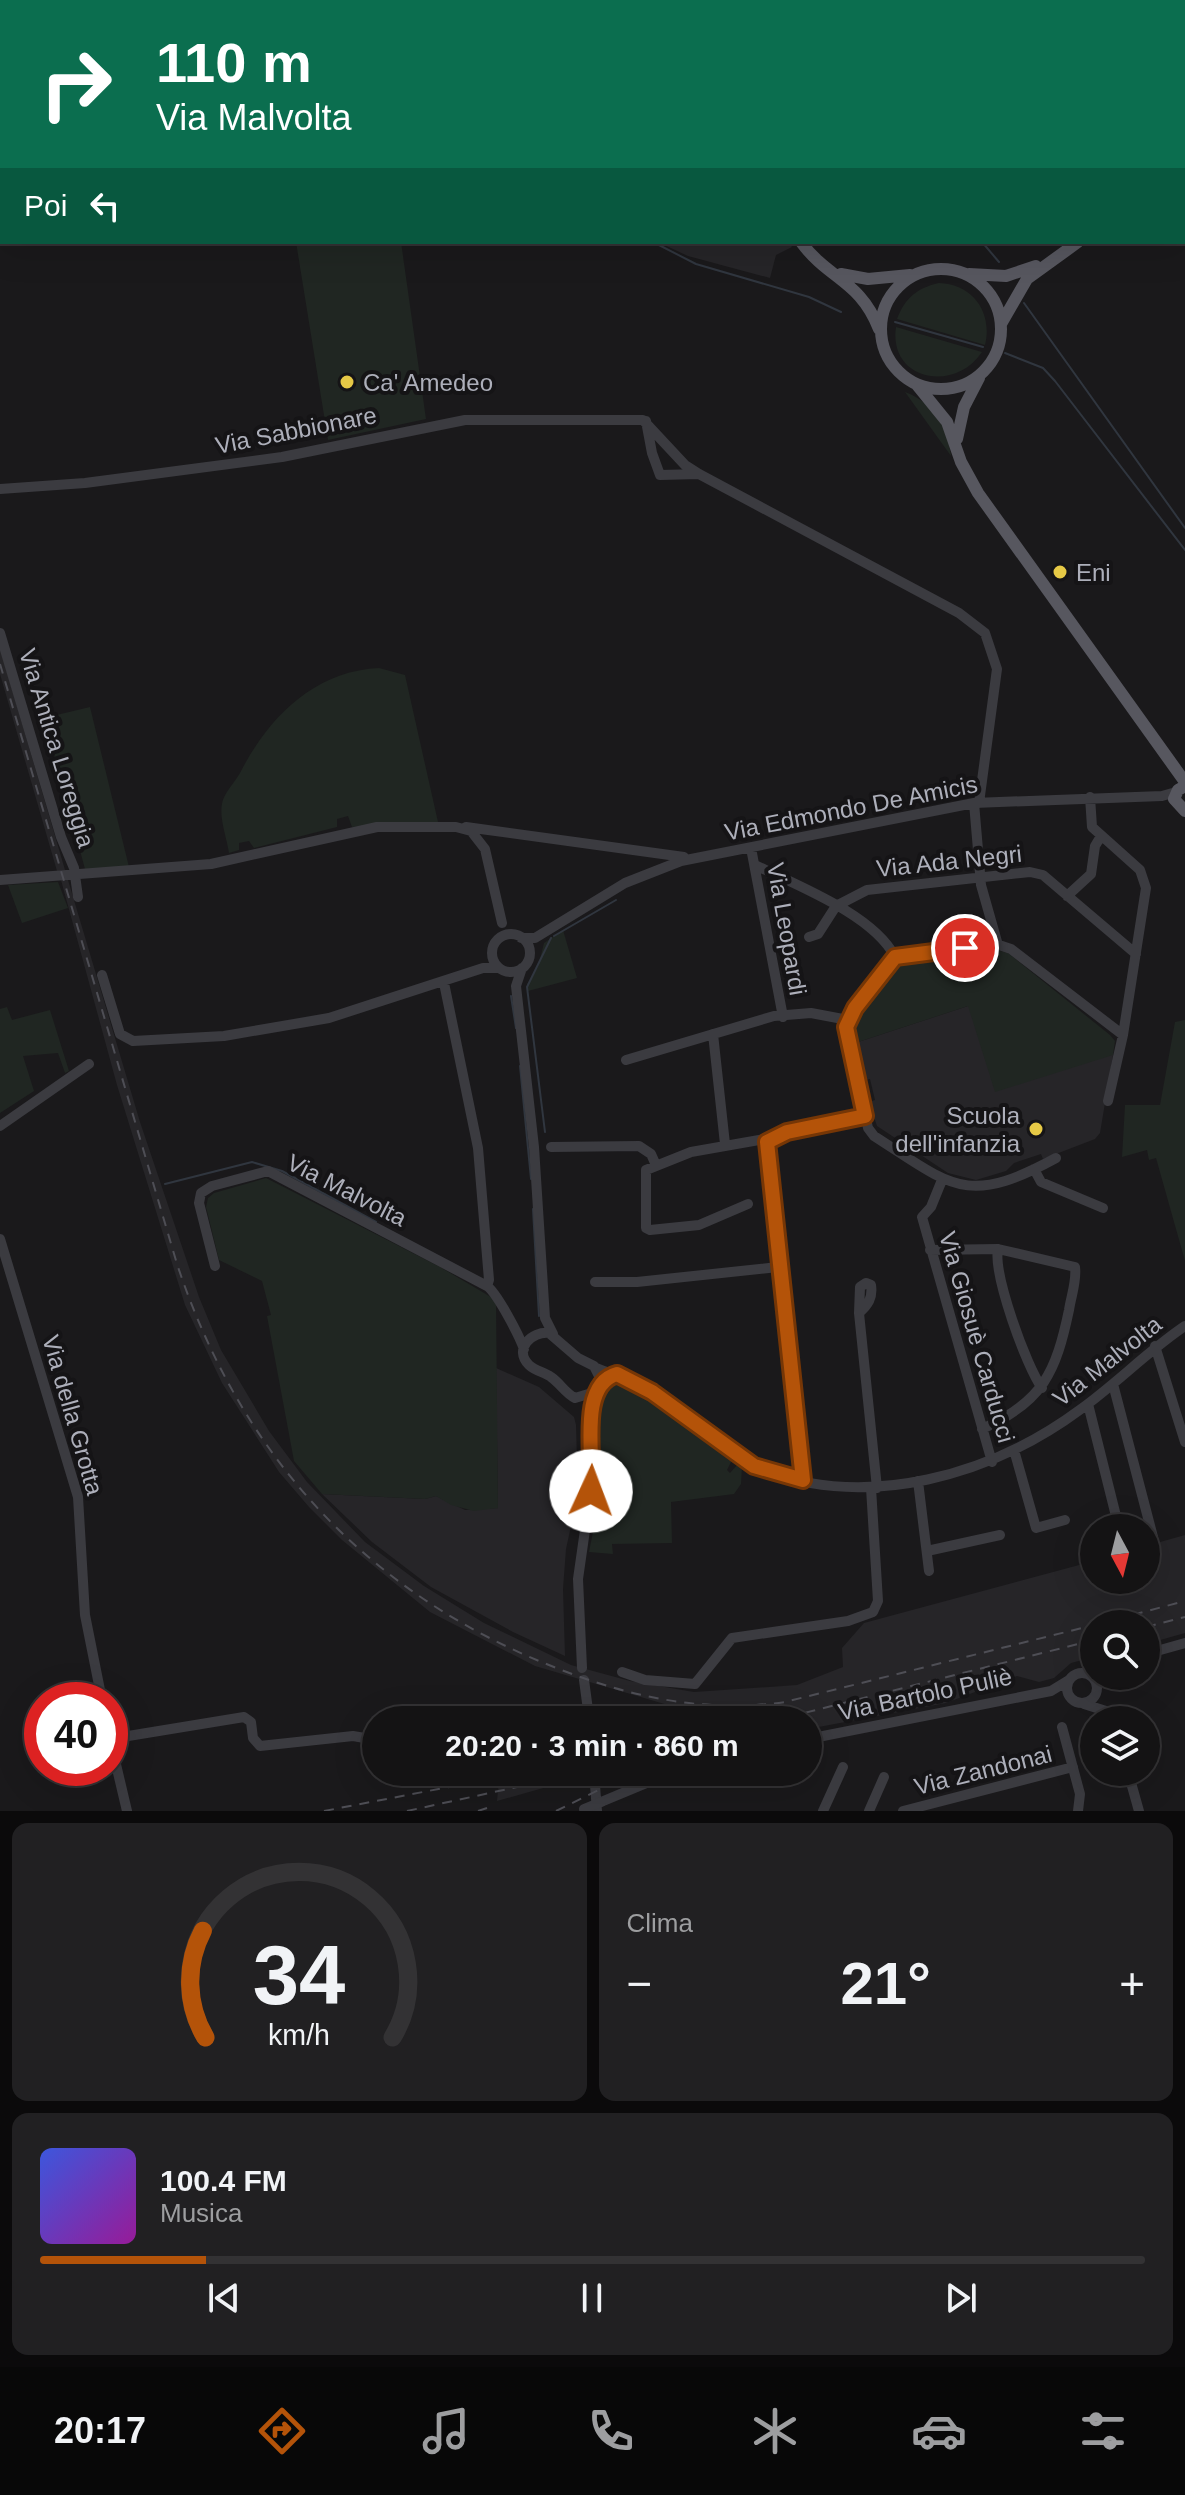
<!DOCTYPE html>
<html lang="it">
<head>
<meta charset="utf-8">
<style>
  :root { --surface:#141314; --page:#212022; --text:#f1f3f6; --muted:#9d9ea0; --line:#333234; --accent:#b45309 }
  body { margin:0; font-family:Helvetica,sans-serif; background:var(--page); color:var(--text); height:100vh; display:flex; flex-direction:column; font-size:30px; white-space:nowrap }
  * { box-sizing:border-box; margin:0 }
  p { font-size:26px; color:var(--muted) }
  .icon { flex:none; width:44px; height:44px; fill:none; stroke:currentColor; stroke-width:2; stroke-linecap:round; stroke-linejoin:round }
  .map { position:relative; height:1811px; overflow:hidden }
  .details { display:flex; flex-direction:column; gap:12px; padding:12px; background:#0b0a0b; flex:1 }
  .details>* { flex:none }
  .top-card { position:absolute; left:0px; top:0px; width:1186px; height:244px; box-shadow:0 8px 32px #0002,0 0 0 2px var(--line); background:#0b6e4f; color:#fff; overflow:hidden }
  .needle { width:52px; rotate:173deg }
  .controls { position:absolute; left:1080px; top:1514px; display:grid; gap:16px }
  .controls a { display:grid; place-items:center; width:80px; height:80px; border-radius:50%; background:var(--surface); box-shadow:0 8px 32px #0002,0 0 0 2px var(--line); font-size:40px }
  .speed { position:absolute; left:24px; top:1682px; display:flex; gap:16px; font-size:40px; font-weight:700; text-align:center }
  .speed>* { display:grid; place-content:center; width:104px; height:104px; border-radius:50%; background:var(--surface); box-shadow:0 8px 32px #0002,0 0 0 2px var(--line); line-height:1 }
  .speed .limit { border:12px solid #d22; background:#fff; color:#111 }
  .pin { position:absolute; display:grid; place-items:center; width:68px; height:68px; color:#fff; margin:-34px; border:4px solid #fff; border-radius:50%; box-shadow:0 2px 8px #0007 }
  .me { position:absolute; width:88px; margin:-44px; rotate:2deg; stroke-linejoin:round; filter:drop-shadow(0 0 6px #0008) }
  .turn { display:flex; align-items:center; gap:28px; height:168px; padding:0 24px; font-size:36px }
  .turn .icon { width:104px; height:104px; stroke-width:2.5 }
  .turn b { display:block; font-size:56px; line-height:68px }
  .then { display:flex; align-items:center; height:76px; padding:0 24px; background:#0003; gap:16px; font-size:30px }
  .big { font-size:60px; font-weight:700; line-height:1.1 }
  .details .widget { flex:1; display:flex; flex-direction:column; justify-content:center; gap:12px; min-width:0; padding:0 28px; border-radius:16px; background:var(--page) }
  .details .dial { align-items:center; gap:0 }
  .dial svg { height:208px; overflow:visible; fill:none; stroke:var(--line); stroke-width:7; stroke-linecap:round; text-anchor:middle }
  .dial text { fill:var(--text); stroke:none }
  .song { display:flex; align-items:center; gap:24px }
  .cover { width:96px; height:96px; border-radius:12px; background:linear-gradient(135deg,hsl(230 70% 55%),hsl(300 70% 35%)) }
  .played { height:8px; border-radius:4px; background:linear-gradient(90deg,var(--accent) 15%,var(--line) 15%) }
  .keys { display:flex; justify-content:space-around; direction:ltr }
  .heat { display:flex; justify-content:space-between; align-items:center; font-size:44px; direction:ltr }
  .details .tiles { flex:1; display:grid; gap:12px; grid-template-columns:1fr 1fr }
  .widget:last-child { grid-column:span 2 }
  .trip { position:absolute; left:362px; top:1706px; width:460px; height:80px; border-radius:40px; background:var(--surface); box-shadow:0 8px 32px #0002,0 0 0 2px var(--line); font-weight:700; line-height:80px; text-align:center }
  .tab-bar { display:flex; height:128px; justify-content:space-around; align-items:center; background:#080808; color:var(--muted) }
  .tab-bar .icon { width:56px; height:56px }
  .tab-bar .on { color:var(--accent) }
  .tab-bar b { font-size:36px; color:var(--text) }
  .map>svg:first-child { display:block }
  .built { fill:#262528 }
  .green { fill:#202622 }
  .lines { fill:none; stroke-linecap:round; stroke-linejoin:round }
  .stream { stroke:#30363f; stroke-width:2 }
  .minor { stroke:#3b3b40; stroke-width:10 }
  .major { stroke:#57575f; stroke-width:12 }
  .rail { stroke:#4e4e55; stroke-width:2; stroke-dasharray:10 8; stroke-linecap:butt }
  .minor-bridge { stroke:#3b3b40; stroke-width:10 }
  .route-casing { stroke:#753606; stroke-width:20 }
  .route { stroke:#b45309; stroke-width:14 }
  .poi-dot { fill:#e6c946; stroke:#151416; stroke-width:3 }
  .labels { text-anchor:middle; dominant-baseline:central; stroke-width:8; stroke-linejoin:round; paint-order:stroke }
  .poi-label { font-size:24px; fill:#adafba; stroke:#151416; text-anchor:start }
  .street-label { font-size:24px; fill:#adafba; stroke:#151416 }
</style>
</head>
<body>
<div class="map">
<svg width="1185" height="1811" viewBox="0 0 1185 1811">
  <rect width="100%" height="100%" fill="#1a191b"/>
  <path class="built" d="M640,0H855L851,2Z
    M658,242H788L792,247L776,255L770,278L688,256Z
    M0,648L65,870L57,871L0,674Z
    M61,880H68L140,1122L199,1297L221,1350L269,1431L307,1482L365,1542L424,1586L484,1623L571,1665L630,1681L694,1692L797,1685L843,1667L842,1648L864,1623L1094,1561V1580H1146V1546L1185,1535V1633L1146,1644V1624H1094V1657L1071,1663L1054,1678L1039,1682L1017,1676L946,1703L808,1729V1720H681L685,1710L535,1666L430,1612L342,1540L309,1507L279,1472L222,1383L185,1305L117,1085Z
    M968,1006L1113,1055L1100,1133L1095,1139L1043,1159L1041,1154L1014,1163L1006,1171L976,1180L948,1173L877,1126L869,1102L875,1100L870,1079L865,1080L855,1043Z
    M496,1368L539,1387L574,1417L576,1425L578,1494L566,1549L563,1589L565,1656L513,1632L431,1587L372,1542L322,1494L425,1499L436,1496L465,1510L498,1508Z
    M500,1772H600L497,1801Z"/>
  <path class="green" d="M296,242H401L426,419L328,440Z
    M939,283C973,284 993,313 985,345L897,319C905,298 917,288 939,283Z
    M896,327L982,352C954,394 888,380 896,327Z
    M905,392C933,402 948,428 951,456Z
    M379,668L405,675L438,822L352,827L348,816L337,819V827L254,848L249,841L239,843V850L229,853C227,839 219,818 222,804C223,794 235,782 240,773C268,718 314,671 379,668Z
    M90,707L129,867L85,869L44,718Z
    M58,882L68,908L22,923L8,885Z
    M563,930L577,978L528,991L527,984L538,967L544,943Z
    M996,950L1008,953L1110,1035L1115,1041L1113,1055L995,1092L968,1006L855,1043C845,1017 880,978 899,962Z
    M7,1007L12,1020L50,1010L69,1071L65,1073L58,1053L23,1056L34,1091L0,1113V1009Z
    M1185,1020V1261L1156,1158L1149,1160L1147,1150L1122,1157L1125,1105H1160L1175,1022Z
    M266,1178L440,1267L496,1300L498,1508L474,1511L451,1505L436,1496L425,1499L322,1494L294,1461L267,1316L271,1315L262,1281L219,1260L206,1207L208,1198L214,1193Z
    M614,1380L631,1381L733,1458L727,1470L730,1473L738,1464L742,1465L741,1484L734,1494L671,1502L672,1543L612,1544L613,1554L589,1552L601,1492L599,1406L608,1382Z"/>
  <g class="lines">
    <path class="stream" d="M196,0L197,2
      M793,0L795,2
      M1160,2L1161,0
      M1184,20H1185
      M653,242L696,264L809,297L841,312
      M982,242L999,262
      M1024,303L1185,528
      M895,322L983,347
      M1005,353L1043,368L1055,381L1185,550
      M554,936L616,900
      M511,996L516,1028
      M520,1066L531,1179
      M545,1132L527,987L551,938
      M165,1184L252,1162L282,1171L376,1222
      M533,1209L539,1316"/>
    <path class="minor" d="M646,421L652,453L660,475L699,474
      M0,489L85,483L282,457L465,420H643L685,465L699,474L959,613L985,633L997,669L979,803
      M0,633L61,837L74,868L78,897
      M1090,797L1092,827L1140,870L1146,888L1123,1035L1108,1101
      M974,803L981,885L998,945
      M466,827L684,857
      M751,848L783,1017
      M755,865C796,885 874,915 895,957
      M0,880L211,864L377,827H456L471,831L485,849L502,923
      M1067,896L1091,874L1095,846L1101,836
      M492 953a19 19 0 1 1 38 0a19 19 0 1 1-38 0Z
      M809,937L818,934L836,906L867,890L1030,872L1043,875L1136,954
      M521,938H535L625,883L681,861L974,803L1162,796L1176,792
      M522,968L516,986L534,1147L545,1318L553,1334
      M102,975L120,1034L133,1041L224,1036L329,1018L483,968H499
      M444,983L478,1148L489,1280L487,1286
      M713,1034L725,1144
      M626,1060L774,1016L811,1013L848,1020
      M0,1126L89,1064
      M551,1147L639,1146L651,1154L655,1163
      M1056,1158C966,1207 952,1186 874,1136L868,1128L846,1027L855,1008L895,957L999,945L1011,949L1123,1035
      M1034,1169L1041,1182L1103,1208
      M942,1180L931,1207L922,1217L992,1462
      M748,1204L699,1225L650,1230L646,1228V1170L691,1152L770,1138
      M0,1239L78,1497L85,1615L102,1700
      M998,1249C993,1274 1026,1366 1042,1388
      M930,1250L998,1249L1075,1267C1077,1281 1071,1296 1069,1310C1056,1372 1043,1402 982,1429
      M215,1266L199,1203L201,1193L212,1186L268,1171L487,1286C497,1293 519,1335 524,1349
      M595,1282H637L778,1267
      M859,1313L860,1287L866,1283L871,1285C873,1298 868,1305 859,1313L877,1488
      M1155,1346L1185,1442
      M596,1368C616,1376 633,1380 652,1392C684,1412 726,1456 760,1469C868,1511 992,1475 1081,1409C1117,1383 1148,1351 1185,1326
      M1113,1384L1153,1537
      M1088,1404L1119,1528
      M1014,1450L1036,1528L1065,1520
      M803,1480L767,1142L787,1132L865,1116
      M918,1481L929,1571
      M927,1551L1000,1535
      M1146,1654L1185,1643
      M582,1668L578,1579L593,1474L591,1405L600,1378L594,1366L578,1358L549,1333C532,1331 513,1349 529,1365C535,1371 544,1372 551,1377C560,1383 565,1393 575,1398L595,1392
      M622,1672L645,1680L695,1684L732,1638L848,1621L873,1612L878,1601L871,1488
      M1067 1688a15 15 0 1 1 30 0a15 15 0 1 1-30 0Z
      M584,1680L588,1710
      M1084,1704L1106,1711L1114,1719
      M594,1713L635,1716V1720
      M469,1720C500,1704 543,1712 577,1715
      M1062,1727L1080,1794L1078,1811
      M110,1739L244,1717L251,1722L253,1738L260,1746L353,1736L376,1740
      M110,1739L127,1811
      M808,1739L1051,1691L1069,1680
      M594,1772L597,1811
      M1128,1772L1139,1811
      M601,1802L673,1772
      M823,1811L843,1767
      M869,1811L884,1777
      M903,1811L1073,1767"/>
    <path class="major" d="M628,0L629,2
      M1184,176L1185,175
      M801,242C829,280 860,280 879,329
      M881 329a60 60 0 1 1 120 0a60 60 0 1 1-120 0Z
      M841,274L868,279L910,275
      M969,274L1006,276L1036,266
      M1001,324L1027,279L1078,242
      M917,385L947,422L961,462L978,493L1185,782
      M957,439L964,407L979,378
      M1185,786L1178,790L1174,799L1185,811"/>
    <path class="rail" d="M0,664L177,1264C241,1457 369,1596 559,1669C633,1698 706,1713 785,1702L1094,1625
      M1098,1624L1185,1601
      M1146,1627L1185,1617
      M788,1717L1094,1640
      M756,1720L795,1710
      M516,1780L547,1772
      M536,1785L582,1772
      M324,1811L527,1772
      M407,1811L531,1784
      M478,1811L487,1808
      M556,1811L635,1772"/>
    <path class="minor-bridge" d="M577,1715L594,1713
      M584,1809L601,1802"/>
  </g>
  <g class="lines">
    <defs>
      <path id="route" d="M591,1491C595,1459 577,1385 617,1374L652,1392L754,1466L803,1480L767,1142L787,1132L865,1116L846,1027L855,1008L895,957L965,948"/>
    </defs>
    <use href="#route" class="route-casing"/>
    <use href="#route" class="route"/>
  </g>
  <g class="poi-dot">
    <circle cx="347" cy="382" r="8"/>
    <circle cx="1060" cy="572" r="8"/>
    <circle cx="1036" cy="1129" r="8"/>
  </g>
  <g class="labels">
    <g class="poi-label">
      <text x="363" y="382">Ca' Amedeo</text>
      <text x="1076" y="572">Eni</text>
      <text x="1020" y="1115" text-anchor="end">Scuola<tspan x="1020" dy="28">dell'infanzia</tspan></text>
    </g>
    <g class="street-label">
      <text transform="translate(296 430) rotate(-11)">Via Sabbionare</text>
      <text transform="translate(57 748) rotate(73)">Via Antica Loreggia</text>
      <text transform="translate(851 808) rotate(-11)">Via Edmondo De Amicis</text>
      <text transform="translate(949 861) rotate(-6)">Via Ada Negri</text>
      <text transform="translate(787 929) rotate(80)">Via Leopardi</text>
      <text transform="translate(347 1190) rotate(27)">Via Malvolta</text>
      <text transform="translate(977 1337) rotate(74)">Via Giosuè Carducci</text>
      <text transform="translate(1107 1361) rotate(-38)">Via Malvolta</text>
      <text transform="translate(73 1415) rotate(74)">Via della Grotta</text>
      <text transform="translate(925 1694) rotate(-12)">Via Bartolo Puliè</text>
      <text transform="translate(983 1770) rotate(-14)">Via Zandonai</text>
    </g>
  </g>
</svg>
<div class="controls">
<a><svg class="needle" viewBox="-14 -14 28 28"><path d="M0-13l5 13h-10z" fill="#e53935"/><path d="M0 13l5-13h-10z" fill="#9d9ea0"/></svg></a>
<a><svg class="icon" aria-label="search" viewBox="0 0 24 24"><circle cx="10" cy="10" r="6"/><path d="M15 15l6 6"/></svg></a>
<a><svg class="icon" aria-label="layers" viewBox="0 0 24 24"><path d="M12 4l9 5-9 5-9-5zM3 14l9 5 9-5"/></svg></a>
</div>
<div class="speed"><div class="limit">40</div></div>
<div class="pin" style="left:965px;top:948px;background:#d93025"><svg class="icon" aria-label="arrive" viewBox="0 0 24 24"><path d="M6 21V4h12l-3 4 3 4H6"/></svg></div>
<svg class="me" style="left:591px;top:1491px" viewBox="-20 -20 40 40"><circle r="19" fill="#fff"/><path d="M0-13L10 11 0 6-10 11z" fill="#b45309"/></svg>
<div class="trip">20:20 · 3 min · 860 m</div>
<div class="top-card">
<div class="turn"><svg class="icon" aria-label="right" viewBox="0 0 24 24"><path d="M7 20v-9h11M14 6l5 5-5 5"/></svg><div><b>110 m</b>Via Malvolta</div></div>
<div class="then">Poi<svg class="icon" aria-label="left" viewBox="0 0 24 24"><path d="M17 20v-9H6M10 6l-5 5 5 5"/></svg></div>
</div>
</div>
<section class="details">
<div class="tiles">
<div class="widget dial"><svg viewBox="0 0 100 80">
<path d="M14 69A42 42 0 1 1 86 69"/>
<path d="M14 69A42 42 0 0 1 13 28" stroke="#b45309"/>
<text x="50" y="56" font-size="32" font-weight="700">34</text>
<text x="50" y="72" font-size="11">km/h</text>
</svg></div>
<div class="widget"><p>Clima</p>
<div class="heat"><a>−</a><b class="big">21°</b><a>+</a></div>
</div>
<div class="widget">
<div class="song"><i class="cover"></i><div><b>100.4 FM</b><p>Musica</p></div></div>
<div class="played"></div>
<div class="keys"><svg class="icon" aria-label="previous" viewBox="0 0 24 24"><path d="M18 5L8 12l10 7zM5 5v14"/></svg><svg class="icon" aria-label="pause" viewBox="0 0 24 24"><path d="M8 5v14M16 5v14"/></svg><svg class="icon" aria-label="next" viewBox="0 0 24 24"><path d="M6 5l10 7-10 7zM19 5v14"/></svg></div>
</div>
</div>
</section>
<nav class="tab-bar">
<b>20:17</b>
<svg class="icon on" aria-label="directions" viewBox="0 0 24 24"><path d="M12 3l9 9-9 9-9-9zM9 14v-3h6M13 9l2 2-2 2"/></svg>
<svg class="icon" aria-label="music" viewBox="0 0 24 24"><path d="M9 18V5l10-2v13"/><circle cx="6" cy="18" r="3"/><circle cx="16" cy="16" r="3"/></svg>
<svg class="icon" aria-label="phone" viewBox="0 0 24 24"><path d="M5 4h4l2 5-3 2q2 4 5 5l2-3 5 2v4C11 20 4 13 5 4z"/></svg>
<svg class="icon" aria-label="climate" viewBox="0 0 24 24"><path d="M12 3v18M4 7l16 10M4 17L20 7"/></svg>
<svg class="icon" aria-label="car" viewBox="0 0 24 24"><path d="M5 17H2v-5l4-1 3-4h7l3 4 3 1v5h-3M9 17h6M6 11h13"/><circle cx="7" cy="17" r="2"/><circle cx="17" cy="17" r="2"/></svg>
<svg class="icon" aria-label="filters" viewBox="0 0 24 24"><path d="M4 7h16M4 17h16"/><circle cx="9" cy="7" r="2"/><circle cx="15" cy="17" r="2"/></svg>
</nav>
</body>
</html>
